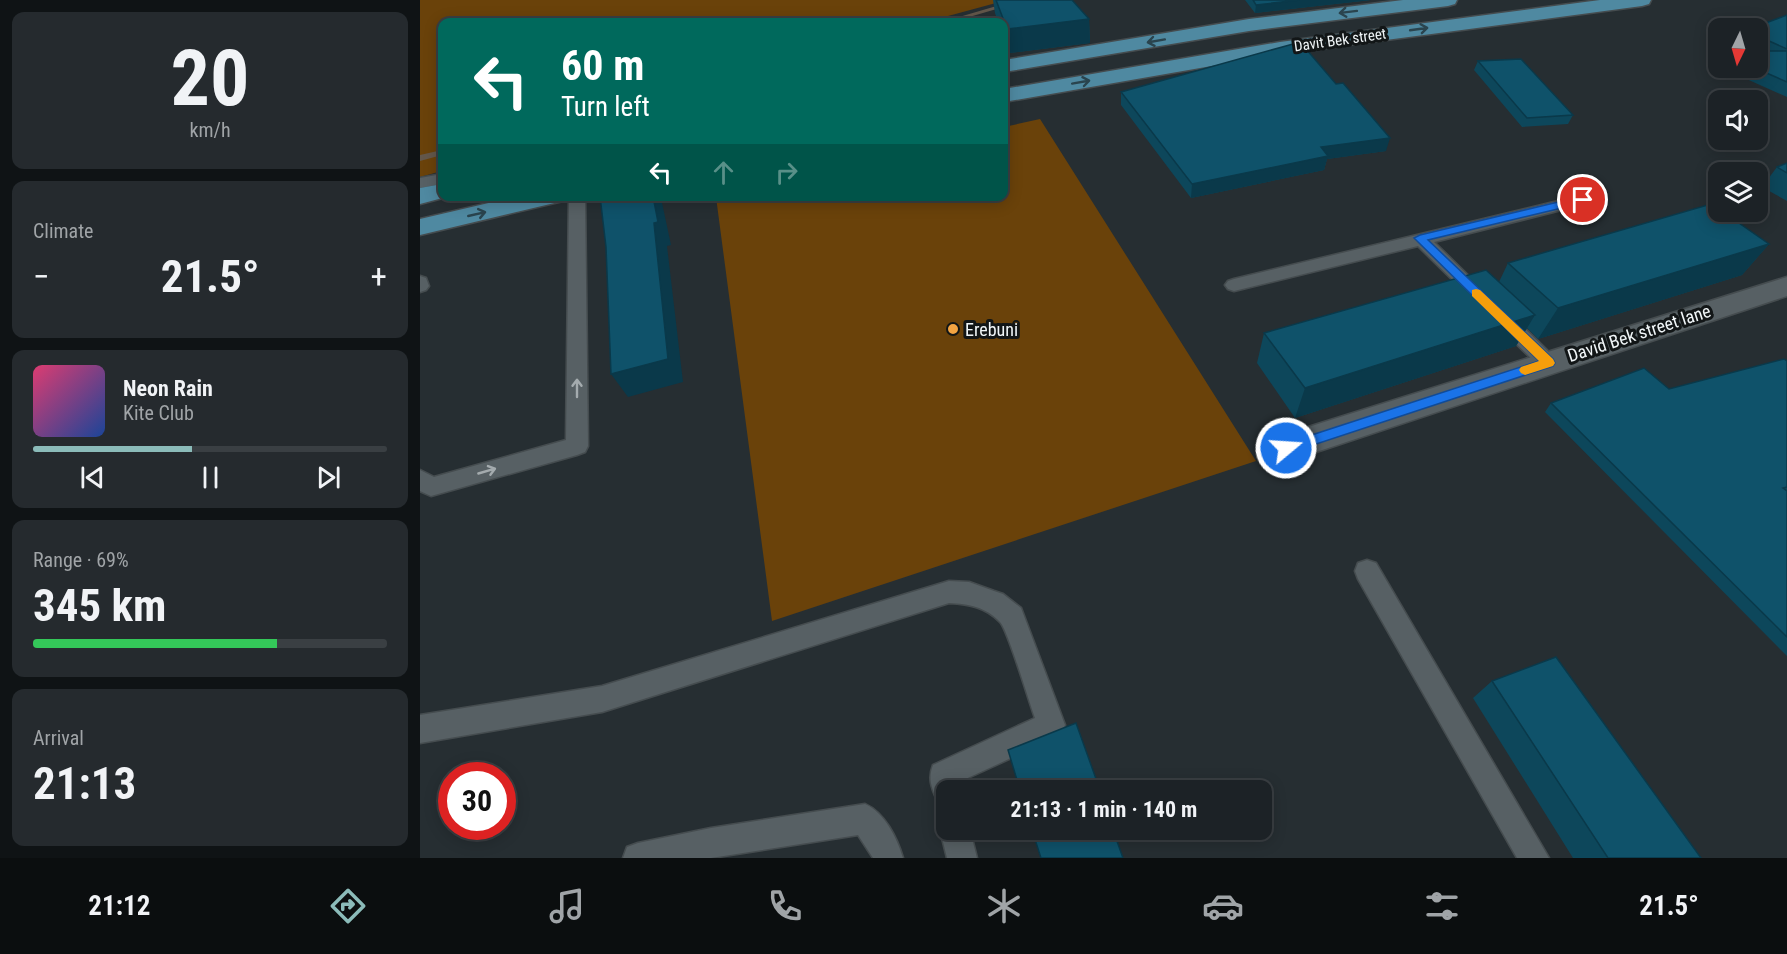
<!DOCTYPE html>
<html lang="en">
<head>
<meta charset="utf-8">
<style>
  :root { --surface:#1c2226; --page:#252a2e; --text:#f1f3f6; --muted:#a0a4a7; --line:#3a3f43; --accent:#8bbbb9 }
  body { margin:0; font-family:"Roboto Condensed",sans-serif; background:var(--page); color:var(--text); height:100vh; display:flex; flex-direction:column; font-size:22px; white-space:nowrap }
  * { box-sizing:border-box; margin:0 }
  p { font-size:20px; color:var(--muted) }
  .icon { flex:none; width:33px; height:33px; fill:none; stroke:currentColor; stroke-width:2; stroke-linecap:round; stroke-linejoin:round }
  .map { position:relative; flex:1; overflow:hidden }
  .drawer { display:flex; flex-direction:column; gap:12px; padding:12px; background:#0f1315; width:420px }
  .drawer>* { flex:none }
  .guide { position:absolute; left:18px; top:18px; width:570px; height:183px; border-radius:12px; box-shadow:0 3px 15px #0003,0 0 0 2px var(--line); background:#00695c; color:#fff; overflow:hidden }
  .needle { width:39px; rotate:185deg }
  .fabs { position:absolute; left:1288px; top:18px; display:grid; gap:12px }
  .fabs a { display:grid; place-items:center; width:60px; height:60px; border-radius:12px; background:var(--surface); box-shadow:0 3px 15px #0003,0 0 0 2px var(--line); font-size:30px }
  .speed { position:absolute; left:18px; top:762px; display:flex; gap:12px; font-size:30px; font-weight:700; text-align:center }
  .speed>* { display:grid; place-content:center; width:78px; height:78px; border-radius:50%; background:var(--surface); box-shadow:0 3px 15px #0003,0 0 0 2px var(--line); line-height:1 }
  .speed .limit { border:9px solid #d22; background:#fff; color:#111 }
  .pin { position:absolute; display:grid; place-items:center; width:51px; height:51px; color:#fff; margin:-26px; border:3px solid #fff; border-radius:50%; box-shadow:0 2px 6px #0007 }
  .me { position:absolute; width:66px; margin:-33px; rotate:72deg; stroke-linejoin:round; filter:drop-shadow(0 0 4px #0008) }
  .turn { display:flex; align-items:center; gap:21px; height:126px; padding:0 24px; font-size:27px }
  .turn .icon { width:78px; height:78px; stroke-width:2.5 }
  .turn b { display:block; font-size:42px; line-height:51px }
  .lanes { display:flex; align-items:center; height:57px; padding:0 24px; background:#0003; justify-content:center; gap:30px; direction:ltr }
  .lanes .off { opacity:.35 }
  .big { font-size:45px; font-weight:700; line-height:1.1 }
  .drawer .tile { flex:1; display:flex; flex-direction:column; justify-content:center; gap:9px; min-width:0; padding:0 21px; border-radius:12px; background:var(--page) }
  .drawer .dial { align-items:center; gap:0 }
  .dial b { font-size:78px; line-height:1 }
  .song { display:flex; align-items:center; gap:18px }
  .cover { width:72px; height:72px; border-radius:9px; background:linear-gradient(135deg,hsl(340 70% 55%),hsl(220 70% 35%)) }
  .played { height:6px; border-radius:3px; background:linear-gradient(90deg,var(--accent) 45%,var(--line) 45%) }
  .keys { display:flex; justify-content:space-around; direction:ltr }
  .heat { display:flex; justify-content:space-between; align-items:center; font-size:33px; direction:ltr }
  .charge { height:9px; border-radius:4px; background:linear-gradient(90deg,#34c759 69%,var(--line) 0) }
  .trip { position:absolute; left:516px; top:780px; width:336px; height:60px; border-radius:12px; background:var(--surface); box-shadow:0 3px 15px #0003,0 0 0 2px var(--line); font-weight:700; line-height:60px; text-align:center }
  .dock { display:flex; height:96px; justify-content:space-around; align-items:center; background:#0b0e0f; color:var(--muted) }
  .dock .icon { width:42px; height:42px }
  .dock .selected { color:var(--accent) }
  .dock b { font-size:27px; color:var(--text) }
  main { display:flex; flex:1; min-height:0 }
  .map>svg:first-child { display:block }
  .green { fill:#6a420a }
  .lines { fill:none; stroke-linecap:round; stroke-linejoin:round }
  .stream { fill:#63574a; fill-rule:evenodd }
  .lane-casing { stroke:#454c4f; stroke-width:3 }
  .street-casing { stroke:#454c4f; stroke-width:3 }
  .primary-casing { stroke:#454c4f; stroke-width:3 }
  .lane { fill:#576064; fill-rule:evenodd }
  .street { fill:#576064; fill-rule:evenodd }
  .primary { fill:#4f89a1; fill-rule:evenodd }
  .wall { fill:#0d475b }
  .shaded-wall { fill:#0a394a }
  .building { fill:#0f526a; stroke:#0a394a; stroke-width:1.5 }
  .oneway { stroke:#2a444e }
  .oneway2 { stroke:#a4abae }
  .route { fill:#1a73e8; stroke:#114b97; stroke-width:1.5 }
  .slow { fill:#f59e0b }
  .poi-dot { fill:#f3a442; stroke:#121617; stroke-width:2 }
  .labels { text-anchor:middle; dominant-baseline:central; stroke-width:6; stroke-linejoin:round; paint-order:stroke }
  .far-street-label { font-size:15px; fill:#f1f6f8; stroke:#121617 }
  .poi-label { font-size:18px; fill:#f1f6f8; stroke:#121617; text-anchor:start }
  .street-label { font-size:18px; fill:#f1f6f8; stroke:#121617 }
</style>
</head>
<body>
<main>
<section class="drawer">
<div class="tile dial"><b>20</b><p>km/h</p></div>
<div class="tile"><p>Climate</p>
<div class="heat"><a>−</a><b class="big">21.5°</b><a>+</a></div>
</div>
<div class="tile">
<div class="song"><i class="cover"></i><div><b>Neon Rain</b><p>Kite Club</p></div></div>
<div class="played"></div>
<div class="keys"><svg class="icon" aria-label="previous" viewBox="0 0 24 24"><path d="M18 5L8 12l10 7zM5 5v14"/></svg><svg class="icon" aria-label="pause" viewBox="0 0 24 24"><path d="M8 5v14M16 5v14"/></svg><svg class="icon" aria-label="next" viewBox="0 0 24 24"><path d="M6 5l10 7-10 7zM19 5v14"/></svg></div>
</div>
<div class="tile"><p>Range · 69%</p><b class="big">345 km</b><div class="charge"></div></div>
<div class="tile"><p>Arrival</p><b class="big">21:13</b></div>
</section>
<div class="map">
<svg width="1367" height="858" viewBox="0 0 1367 858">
  <rect width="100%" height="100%" fill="#262e32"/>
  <path class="green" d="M0,0H587L506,22H22V171L0,177Z
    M620,119L836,461L352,621L296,197L584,196V127Z"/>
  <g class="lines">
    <path class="stream" d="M597,0H607L532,22H522Z
      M22,150V155L0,161V155Z"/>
    <defs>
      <path id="lane" d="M22,174V184L0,188V178Z
        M1163,195L1171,200L1169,203L1014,242L1065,292L1068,296L1065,300L1059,302L1053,300L998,246L814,291L808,289L805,285L808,281L814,279Z
        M149,196H165L168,446L165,452L157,455L11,496L0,491V470L14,477L146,440Z
        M0,276L6,278L9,286L6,290L0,292Z
        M1081,311L1088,312L1135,358L1138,363L1135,368L1128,370L1121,368L1074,322L1072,317L1074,312Z
        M947,560L956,563L1129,858H1097L938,579L935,571L938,563Z
        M529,581L549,582L574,591L583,594L601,608L645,725L641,735L539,782L541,790H526V804L517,800C511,787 508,778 513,765L615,718C609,702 588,630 580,622C566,607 549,604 529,603L182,712L0,743V715L182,686Z
        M445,804C465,813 477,838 483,858H453L438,835L291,858H203L207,847L218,843L291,828Z
        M526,819V830H550L557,858H527L520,830Z"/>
      <path id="street" d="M1367,277V296L866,462L854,458L849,448L854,438L866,434Z"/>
      <path id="primary" d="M983,0H1037L1035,4L1028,6L829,31L584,72V60L829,19Z
        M1180,0H1231L1229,4L1222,6L860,54L584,102V89L860,42Z
        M22,184V196H30L0,204V188Z
        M99,196H146L143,201L0,235V219Z"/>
    </defs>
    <use href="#lane" class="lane-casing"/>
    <use href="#street" class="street-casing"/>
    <use href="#primary" class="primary-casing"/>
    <use href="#lane" class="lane"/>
    <use href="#street" class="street"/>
    <use href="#primary" class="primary"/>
  </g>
  <path class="wall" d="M573,0H652L669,19L670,43L589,53L584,37V22H578L575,13Z
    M825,0H951L835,13Z
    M1367,15V97L1302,68H1338V28Z
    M1299,52V66L1292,63Z
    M1058,61L1153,115L1148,124L1102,127L1054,70Z
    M701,92L966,151L907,159L904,170L771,198L701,105Z
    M1367,163V201L1342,187L1357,167Z
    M1349,244L1322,275L1118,339L1107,328L1096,346L875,418L837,363L844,333L1079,282L1088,263Z
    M1367,361V656L1125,412L1131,403L1249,389Z
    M1072,681L1281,858H1153L1053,698Z"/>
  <path class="shaded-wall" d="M879,0H951L835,13L836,5Z
    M669,19L670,43L589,53L587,29Z
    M970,138L966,151L907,159L904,170L771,198L772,184L901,147Z
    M233,196H240L241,198L251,245L247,246L263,382L208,397L191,374L234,223Z
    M1349,244L1322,275L1118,339L1138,308Z
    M1115,315L1096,346L875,418L885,388Z"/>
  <path class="building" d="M576,0H652L669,19L587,29Z
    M833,0H879L836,5Z
    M1367,15V49L1338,36V28H1332Z
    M880,42L916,84L923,83L970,138L901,147L908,156L772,184L701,92Z
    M1338,51H1367V82L1335,68H1338Z
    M1101,59L1153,115L1107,118L1058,61Z
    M1367,163V173L1357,167Z
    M180,196H233L238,222L234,223L248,359L191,374L186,247Z
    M1291,204L1299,209V212H1303L1349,244L1138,308L1088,263Z
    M1066,270L1115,315L885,388L844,333Z
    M1364,359L1367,361V487L1363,488L1367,491V637L1131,403L1224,368L1249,389Z
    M1136,657L1281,858H1188L1072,681Z
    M656,723L680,790H600L588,750Z
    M612,830H693L703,858H621Z"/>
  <defs><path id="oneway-shaft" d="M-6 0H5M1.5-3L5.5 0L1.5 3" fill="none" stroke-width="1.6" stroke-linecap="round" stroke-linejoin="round" transform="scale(1.5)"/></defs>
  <g class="oneway">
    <use href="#oneway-shaft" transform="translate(928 12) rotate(173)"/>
    <use href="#oneway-shaft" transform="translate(999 29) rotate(-8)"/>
    <use href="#oneway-shaft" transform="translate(736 41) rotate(170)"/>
    <use href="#oneway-shaft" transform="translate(661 82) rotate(-10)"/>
    <use href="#oneway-shaft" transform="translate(57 214) rotate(-13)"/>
  </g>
  <g class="oneway2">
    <use href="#oneway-shaft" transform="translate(157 388) rotate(-90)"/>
    <use href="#oneway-shaft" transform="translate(67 471) rotate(-16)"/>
  </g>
  <path class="route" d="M1163,196L1168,200L1167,202L1008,240L1133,359L1135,363L1133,366L866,454L861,452L859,448L861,445L1119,361L994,238L1000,235Z"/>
  <path class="slow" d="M1056,289L1060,290L1133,359L1135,363L1133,366L1105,375L1101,373L1099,370L1101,367L1119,361L1052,296V290Z"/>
  <circle class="poi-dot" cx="533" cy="329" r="6"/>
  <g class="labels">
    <g class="far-street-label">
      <text transform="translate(920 40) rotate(-8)">Davit Bek street</text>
    </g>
    <g class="poi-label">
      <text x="545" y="329">Erebuni</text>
    </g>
    <g class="street-label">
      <text transform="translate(1219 333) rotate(-18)">David Bek street lane</text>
    </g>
  </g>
</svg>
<div class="fabs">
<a><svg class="needle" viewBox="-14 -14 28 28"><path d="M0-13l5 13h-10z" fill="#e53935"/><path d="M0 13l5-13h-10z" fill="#a0a4a7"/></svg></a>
<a><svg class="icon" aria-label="sound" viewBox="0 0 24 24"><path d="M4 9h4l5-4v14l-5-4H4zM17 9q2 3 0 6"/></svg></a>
<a><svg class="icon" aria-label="layers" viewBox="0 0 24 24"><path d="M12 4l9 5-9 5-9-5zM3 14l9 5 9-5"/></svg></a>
</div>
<div class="speed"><div class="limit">30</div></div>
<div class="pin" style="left:1163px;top:200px;background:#d93025"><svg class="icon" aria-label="arrive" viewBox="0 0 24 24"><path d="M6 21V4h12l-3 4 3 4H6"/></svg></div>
<svg class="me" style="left:866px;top:448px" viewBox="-20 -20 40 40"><circle r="17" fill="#1a73e8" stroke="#fff" stroke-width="3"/><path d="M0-11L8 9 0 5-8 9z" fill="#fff"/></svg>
<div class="trip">21:13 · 1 min · 140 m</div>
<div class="guide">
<div class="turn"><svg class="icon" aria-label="left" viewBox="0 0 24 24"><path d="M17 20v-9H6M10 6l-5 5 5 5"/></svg><div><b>60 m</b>Turn left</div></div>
<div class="lanes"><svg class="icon" aria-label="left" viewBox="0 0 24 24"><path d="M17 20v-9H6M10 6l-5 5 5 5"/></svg><svg class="icon off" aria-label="ahead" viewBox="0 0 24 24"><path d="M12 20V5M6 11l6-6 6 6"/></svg><svg class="icon off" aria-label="right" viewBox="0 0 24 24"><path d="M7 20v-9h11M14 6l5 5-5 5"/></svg></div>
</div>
</div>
</main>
<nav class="dock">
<b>21:12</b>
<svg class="icon selected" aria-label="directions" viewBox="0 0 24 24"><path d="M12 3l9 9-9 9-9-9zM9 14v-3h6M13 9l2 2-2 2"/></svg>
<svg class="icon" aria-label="music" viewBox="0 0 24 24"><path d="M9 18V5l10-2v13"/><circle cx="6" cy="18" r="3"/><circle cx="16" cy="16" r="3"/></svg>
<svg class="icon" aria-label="phone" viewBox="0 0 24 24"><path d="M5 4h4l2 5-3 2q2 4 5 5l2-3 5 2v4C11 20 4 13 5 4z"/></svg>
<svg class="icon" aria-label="climate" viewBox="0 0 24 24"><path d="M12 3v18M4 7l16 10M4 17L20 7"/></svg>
<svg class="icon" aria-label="car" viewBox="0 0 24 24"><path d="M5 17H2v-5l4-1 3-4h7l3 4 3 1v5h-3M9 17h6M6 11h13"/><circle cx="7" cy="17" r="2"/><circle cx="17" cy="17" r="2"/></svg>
<svg class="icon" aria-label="filters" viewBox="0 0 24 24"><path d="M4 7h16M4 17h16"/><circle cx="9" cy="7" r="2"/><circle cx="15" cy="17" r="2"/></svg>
<b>21.5°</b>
</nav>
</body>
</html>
